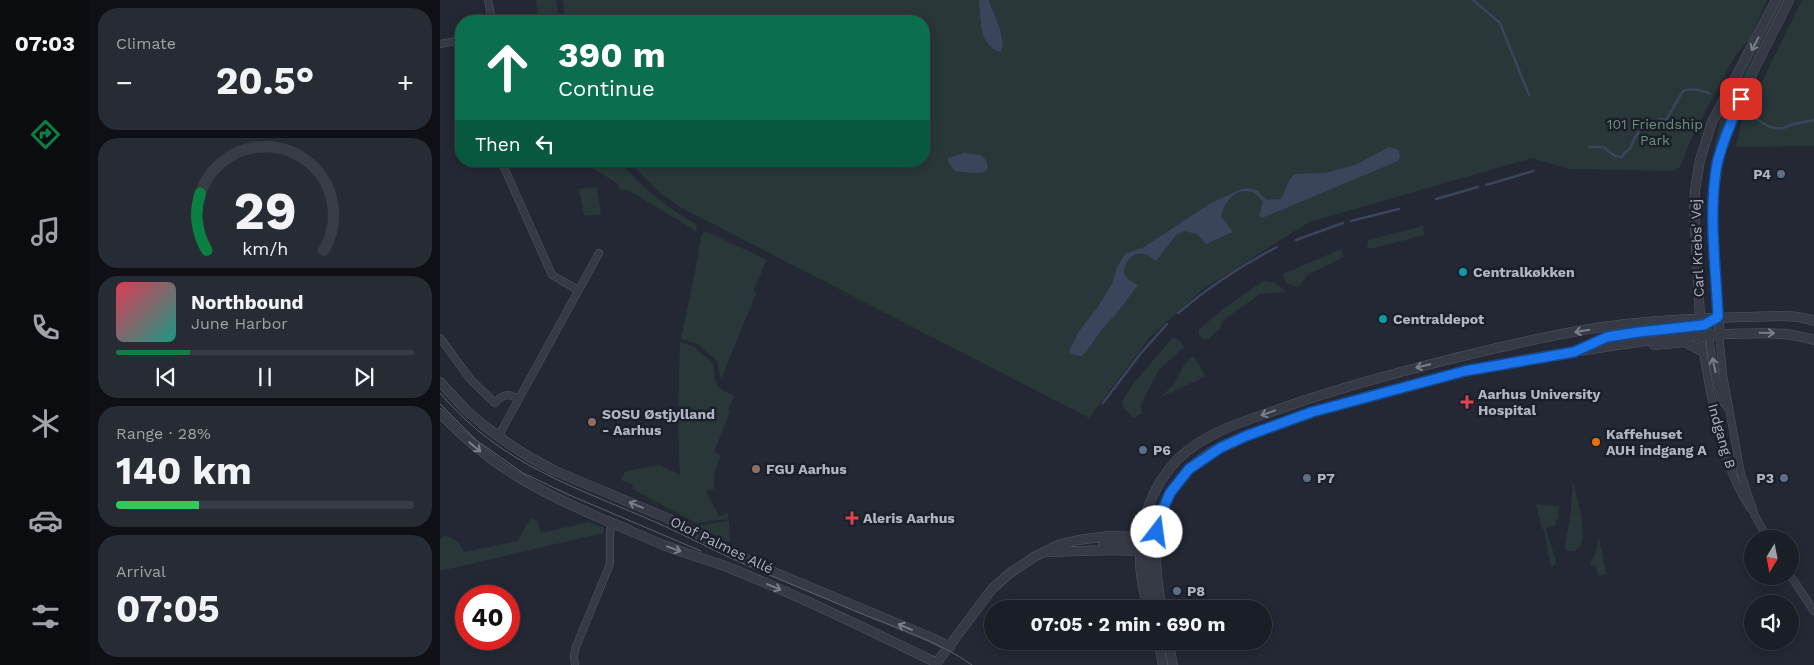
<!DOCTYPE html>
<html lang="en">
<head>
<meta charset="utf-8">
<style>
  :root { --surface:#1a1e27; --page:#272b33; --text:#f1f3f6; --muted:#9fa2a7; --line:#383c44; --accent:#0b8043 }
  body { margin:0; font-family:"Work Sans",sans-serif; background:var(--page); color:var(--text); height:100vh; display:flex; flex-direction:column; font-size:19px; white-space:nowrap }
  * { box-sizing:border-box; margin:0 }
  p { font-size:16px; color:var(--muted) }
  .icon { flex:none; width:28px; height:28px; fill:none; stroke:currentColor; stroke-width:2; stroke-linecap:round; stroke-linejoin:round }
  .map { position:relative; flex:1; overflow:hidden }
  .side { display:flex; flex-direction:column; gap:8px; padding:8px; background:#0e1015; width:350px }
  .side>* { flex:none }
  .guide { position:absolute; left:15px; top:15px; width:475px; height:152px; border-radius:20px; box-shadow:0 2px 12px #0003,0 0 0 1px var(--line); background:#0b6e4f; color:#fff; overflow:hidden }
  .needle { width:32px; rotate:190deg }
  .controls { position:absolute; left:1304px; top:530px; display:grid; gap:10px }
  .controls a { display:grid; place-items:center; width:55px; height:55px; border-radius:50%; background:var(--surface); box-shadow:0 2px 12px #0003,0 0 0 1px var(--line); font-size:25px }
  .speed { position:absolute; left:15px; top:585px; display:flex; gap:10px; font-size:25px; font-weight:700; text-align:center }
  .speed>* { display:grid; place-content:center; width:65px; height:65px; border-radius:50%; background:var(--surface); box-shadow:0 2px 12px #0003,0 0 0 1px var(--line); line-height:1 }
  .speed .limit { border:8px solid #d22; background:#fff; color:#111 }
  .pin { position:absolute; display:grid; place-items:center; width:42px; height:42px; color:#fff; margin:-21px; border-radius:10px; box-shadow:0 2px 8px #0006 }
  .me { position:absolute; width:55px; margin:-28px; rotate:15deg; stroke-linejoin:round; filter:drop-shadow(0 0 4px #0008) }
  .turn { display:flex; align-items:center; gap:18px; height:105px; padding:0 20px; font-size:22px }
  .turn .icon { width:65px; height:65px; stroke-width:2.5 }
  .turn b { display:block; font-size:35px; line-height:42px }
  .then { display:flex; align-items:center; height:48px; padding:0 20px; background:#0003; gap:10px; font-size:19px }
  .big { font-size:38px; font-weight:700; line-height:1.1 }
  .side .tile { flex:1; display:flex; flex-direction:column; justify-content:center; gap:8px; min-width:0; padding:0 18px; border-radius:20px; background:var(--page) }
  .side .dial { align-items:center; gap:0 }
  .dial svg { height:130px; overflow:visible; fill:none; stroke:var(--line); stroke-width:7; stroke-linecap:round; text-anchor:middle }
  .dial text { fill:var(--text); stroke:none }
  .song { display:flex; align-items:center; gap:15px }
  .cover { width:60px; height:60px; border-radius:8px; background:linear-gradient(135deg,hsl(350 70% 55%),hsl(170 70% 35%)) }
  .played { height:5px; border-radius:2px; background:linear-gradient(90deg,var(--accent) 25%,var(--line) 25%) }
  .keys { display:flex; justify-content:space-around; direction:ltr }
  .heat { display:flex; justify-content:space-between; align-items:center; font-size:28px; direction:ltr }
  .charge { height:8px; border-radius:4px; background:linear-gradient(90deg,#34c759 28%,var(--line) 0) }
  .trip { position:absolute; left:544px; top:600px; width:288px; height:50px; border-radius:25px; background:var(--surface); box-shadow:0 2px 12px #0003,0 0 0 1px var(--line); font-weight:700; line-height:50px; text-align:center }
  main { display:flex; flex:1; min-height:0 }
  .tab-bar { display:flex; flex-direction:column; width:90px; justify-content:space-around; align-items:center; background:#0a0c10; color:var(--muted) }
  .tab-bar .icon { width:35px; height:35px }
  .tab-bar .active { color:var(--accent) }
  .tab-bar b { font-size:22px; color:var(--text) }
  .map>svg:first-child { display:block }
  .green { fill:#293739 }
  .water { fill:#3a445b }
  .lines { fill:none; stroke-linecap:round; stroke-linejoin:round }
  .stream { stroke:#3a445b; stroke-width:2.5 }
  .minor-casing { stroke:#505560; stroke-width:8 }
  .tertiary-casing { stroke:#505560; stroke-width:10 }
  .minor { stroke:#363a45; stroke-width:7 }
  .tertiary { stroke:#363a45; stroke-width:9 }
  .tram { stroke:#5a606e; stroke-width:1 }
  .oneway { stroke:#797e8a }
  .route-casing { stroke:#114b97; stroke-width:12 }
  .route { stroke:#1a73e8; stroke-width:9 }
  .service-dot { fill:#5c6f8a; stroke:#1b1f2a; stroke-width:2 }
  .culture-dot { fill:#0f9aa8; stroke:#1b1f2a; stroke-width:2 }
  .health-dot { fill:#e0444e; stroke:#1b1f2a; stroke-width:2 }
  .education-dot { fill:#8d6e63; stroke:#1b1f2a; stroke-width:2 }
  .food-dot { fill:#e8710a; stroke:#1b1f2a; stroke-width:2 }
  .labels { text-anchor:middle; dominant-baseline:central; stroke-width:5; stroke-linejoin:round; paint-order:stroke }
  .park-label { font-size:14px; fill:#6b8f78; stroke:#1b1f2a }
  .poi-label { font-size:14px; font-weight:bold; fill:#b0b5c2; stroke:#1b1f2a; text-anchor:start }
  .street-label { font-size:14px; fill:#b0b5c2; stroke:#1b1f2a }
</style>
</head>
<body>
<main>
<nav class="tab-bar">
<b>07:03</b>
<svg class="icon active" aria-label="directions" viewBox="0 0 24 24"><path d="M12 3l9 9-9 9-9-9zM9 14v-3h6M13 9l2 2-2 2"/></svg>
<svg class="icon" aria-label="music" viewBox="0 0 24 24"><path d="M9 18V5l10-2v13"/><circle cx="6" cy="18" r="3"/><circle cx="16" cy="16" r="3"/></svg>
<svg class="icon" aria-label="phone" viewBox="0 0 24 24"><path d="M5 4h4l2 5-3 2q2 4 5 5l2-3 5 2v4C11 20 4 13 5 4z"/></svg>
<svg class="icon" aria-label="climate" viewBox="0 0 24 24"><path d="M12 3v18M4 7l16 10M4 17L20 7"/></svg>
<svg class="icon" aria-label="car" viewBox="0 0 24 24"><path d="M5 17H2v-5l4-1 3-4h7l3 4 3 1v5h-3M9 17h6M6 11h13"/><circle cx="7" cy="17" r="2"/><circle cx="17" cy="17" r="2"/></svg>
<svg class="icon" aria-label="filters" viewBox="0 0 24 24"><path d="M4 7h16M4 17h16"/><circle cx="9" cy="7" r="2"/><circle cx="15" cy="17" r="2"/></svg>
</nav>
<section class="side">
<div class="tile"><p>Climate</p>
<div class="heat"><a>−</a><b class="big">20.5°</b><a>+</a></div>
</div>
<div class="tile dial"><svg viewBox="0 0 100 80">
<path d="M14 69A42 42 0 1 1 86 69"/>
<path d="M14 69A42 42 0 0 1 10 34" stroke="#0b8043"/>
<text x="50" y="56" font-size="32" font-weight="700">29</text>
<text x="50" y="72" font-size="11">km/h</text>
</svg></div>
<div class="tile">
<div class="song"><i class="cover"></i><div><b>Northbound</b><p>June Harbor</p></div></div>
<div class="played"></div>
<div class="keys"><svg class="icon" aria-label="previous" viewBox="0 0 24 24"><path d="M18 5L8 12l10 7zM5 5v14"/></svg><svg class="icon" aria-label="pause" viewBox="0 0 24 24"><path d="M8 5v14M16 5v14"/></svg><svg class="icon" aria-label="next" viewBox="0 0 24 24"><path d="M6 5l10 7-10 7zM19 5v14"/></svg></div>
</div>
<div class="tile"><p>Range · 28%</p><b class="big">140 km</b><div class="charge"></div></div>
<div class="tile"><p>Arrival</p><b class="big">07:05</b></div>
</section>
<div class="map">
<svg width="1374" height="665" viewBox="0 0 1374 665">
  <rect width="100%" height="100%" fill="#232834"/>
  <path class="green" d="M96,0H116L119,21H98Z
    M123,0H539L541,10L540,21L548,44L562,37L549,0H1327L1310,39L1295,56L1252,137L1240,167L1234,171L1129,169L1092,158L869,222L762,290L710,337L649,418L240,207L220,193L188,161H484V21H125Z
    M1339,0H1344L1289,113L1279,141L1270,173H1269L1281,116Z
    M1362,0H1374V146L1296,147L1301,124Z
    M140,161H179C203,189 226,206 257,225L256,231L188,190H181L177,183Z
    M157,187L161,214L144,216L139,189Z
    M983,226L984,235L934,248H927L928,240Z
    M265,231L327,260L314,289L316,294L281,379L277,361L257,344L241,339L256,267L261,236Z
    M901,249L904,257L869,274L858,287L846,283L843,274Z
    M824,281L835,283L847,292L820,294L782,321L781,328L770,338L764,340L759,335V330C779,311 801,295 824,281Z
    M733,337L739,340L744,347L719,370L701,404L702,414L693,418L683,407L682,401L697,379Z
    M240,342L255,347L260,353L270,360L274,365L275,382L282,390L294,396L288,410L290,412L274,452L281,455C276,467 273,476 274,489L266,491L279,517L287,513L289,516L287,519L256,523L192,489L193,485L181,480L185,472L196,469L220,465L240,475L238,418Z
    M752,357H754L766,376L721,397L734,384L744,365Z
    M1133,480C1136,495 1149,536 1139,548C1136,551 1131,551 1127,551L1125,547L1131,510Z
    M1096,504L1121,507L1118,509L1119,518L1116,520L1115,526L1106,528C1108,540 1114,551 1116,563L1111,568L1104,529H1102Z
    M91,518L97,521L101,533L149,522L165,528L163,533L0,571V539L5,535L19,543L24,552L77,541Z
    M289,521L290,543L257,526Z
    M1159,537L1166,574L1158,576L1156,566L1149,565L1156,552Z"/>
  <path class="water" d="M539,0H549C553,14 567,38 561,52C538,46 541,18 539,0Z
    M949,147L959,150L960,157L958,161L822,218L819,216L823,202C808,180 785,194 781,217L793,232L766,244L757,234L744,231L736,235L716,261C713,259 709,255 705,254C692,251 683,263 684,274L689,280L698,285L677,313L662,329L646,352L641,356L631,354L629,351L639,331L657,308L672,284L677,267L685,254L704,247L771,203L799,190L806,188L817,190L826,200L841,199L850,179L855,174L885,173L915,165Z
    M524,153L541,155L546,160L548,167L545,172L534,173L515,171L508,162V158Z"/>
  <g class="lines">
    <path class="stream" d="M1033,0L1060,23L1089,95
      M1311,115C1320,121 1331,131 1343,128C1346,128 1348,125 1351,125C1358,123 1366,122 1374,120
      M1149,147H1163L1175,156L1182,157L1185,152L1190,149L1194,139L1206,121H1210L1215,124L1219,119L1226,120L1243,91C1251,88 1261,90 1269,93
      M1046,185L1093,171
      M996,199L1038,187
      M911,221L959,209
      M856,240L903,223
      M738,313C770,286 800,266 837,247
      M663,403L701,353L727,324"/>
    <defs>
      <path id="minor" d="M48,0L52,21
        M0,44L21,40
        M63,165L112,275L138,290
        M1262,321L1269,334L1272,359L1281,400L1289,409
        M1279,334L1283,375L1301,474L1315,516L1328,539
        M1261,335C1263,356 1267,376 1271,396C1279,435 1288,476 1311,509
        M0,338L31,380L55,403C63,394 68,393 79,399
        M58,437L159,253
        M1350,575L1374,611
        M135,665L134,658L135,649L170,564V531L173,523"/>
      <path id="tertiary" d="M1279,334C1279,294 1272,253 1272,213C1272,136 1317,67 1349,0
        M1261,335L1254,211L1255,190L1260,160L1272,122L1336,0
        M1214,345L1245,342L1262,351
        M1146,346L1167,337L1199,332L1265,325
        M0,382L26,410L42,424L69,444L91,458L115,471L227,518L317,565L492,638L510,647
        M0,413C50,467 100,492 167,521C187,529 206,538 226,546C247,554 269,560 290,568C361,597 429,630 497,663
        M663,544L705,543
        M706,546L710,586L716,609
        M607,552L671,550L706,551
        M709,609C691,558 700,498 738,459C766,431 809,420 845,407C899,388 955,373 1011,359C1069,345 1126,331 1185,324C1225,320 1264,318 1304,317C1327,317 1353,313 1374,321
        M722,609C712,560 711,508 748,470C770,448 801,437 829,427C864,415 900,404 936,394C966,387 995,377 1025,371C1067,362 1109,355 1152,349C1197,342 1241,335 1287,334C1316,333 1346,331 1374,340
        M718,641L723,665
        M728,641L733,665
        M495,665L552,589L570,573L594,557L618,545L638,540L669,536L716,538"/>
    </defs>
    <use href="#minor" class="minor-casing"/>
    <use href="#tertiary" class="tertiary-casing"/>
    <use href="#minor" class="minor"/>
    <use href="#tertiary" class="tertiary"/>
    <path class="tram" d="M0,393C63,467 137,487 222,525C249,537 276,552 304,564C340,580 378,595 415,611C453,627 499,641 532,665
      M0,404L36,440L83,473L127,494L261,551"/>
  </g>
  <defs><path id="oneway-shaft" d="M-6 0H5M1.5-3L5.5 0L1.5 3" fill="none" stroke-width="1.6" stroke-linecap="round" stroke-linejoin="round" transform="scale(1.25)"/></defs>
  <g class="oneway">
    <use href="#oneway-shaft" transform="translate(1315 44) rotate(118)"/>
    <use href="#oneway-shaft" transform="translate(1142 331) rotate(171)"/>
    <use href="#oneway-shaft" transform="translate(1327 333) rotate(1)"/>
    <use href="#oneway-shaft" transform="translate(1274 365) rotate(-102)"/>
    <use href="#oneway-shaft" transform="translate(983 366) rotate(166)"/>
    <use href="#oneway-shaft" transform="translate(828 413) rotate(160)"/>
    <use href="#oneway-shaft" transform="translate(35 447) rotate(40)"/>
    <use href="#oneway-shaft" transform="translate(196 505) rotate(-157)"/>
    <use href="#oneway-shaft" transform="translate(234 549) rotate(20)"/>
    <use href="#oneway-shaft" transform="translate(334 587) rotate(23)"/>
    <use href="#oneway-shaft" transform="translate(465 627) rotate(-157)"/>
  </g>
  <g class="lines">
    <defs>
      <path id="route" d="M717,532L723,509L730,493L749,469L780,448L806,436L872,412L1025,371L1134,352L1167,337L1199,332L1264,325L1278,317C1276,267 1268,214 1277,164C1282,142 1292,120 1301,99"/>
    </defs>
    <use href="#route" class="route-casing"/>
    <use href="#route" class="route"/>
  </g>
  <g class="service-dot">
    <circle cx="1341" cy="174" r="5"/>
    <circle cx="703" cy="450" r="5"/>
    <circle cx="867" cy="478" r="5"/>
    <circle cx="1344" cy="478" r="5"/>
    <circle cx="737" cy="591" r="5"/>
  </g>
  <g class="culture-dot">
    <circle cx="1023" cy="272" r="5"/>
    <circle cx="943" cy="319" r="5"/>
  </g>
  <g class="health-dot">
    <path d="M1024.5 394.5h5v5h5v5h-5v5h-5v-5h-5v-5h5z"/>
    <path d="M409.5 510.5h5v5h5v5h-5v5h-5v-5h-5v-5h5z"/>
  </g>
  <g class="education-dot">
    <circle cx="152" cy="422" r="5"/>
    <circle cx="316" cy="469" r="5"/>
  </g>
  <circle class="food-dot" cx="1156" cy="442" r="5"/>
  <g class="labels">
    <g class="park-label">
      <text x="1215" y="124">101 Friendship<tspan x="1215" dy="16">Park</tspan></text>
    </g>
    <g class="poi-label">
      <text x="1331" y="174" text-anchor="end">P4</text>
      <text x="1033" y="272">Centralkøkken</text>
      <text x="953" y="319">Centraldepot</text>
      <text x="1038" y="394">Aarhus University<tspan x="1038" dy="16">Hospital</tspan></text>
      <text x="162" y="414">SOSU Østjylland<tspan x="162" dy="16">- Aarhus</tspan></text>
      <text x="1166" y="434">Kaffehuset<tspan x="1166" dy="16">AUH indgang A</tspan></text>
      <text x="713" y="450">P6</text>
      <text x="326" y="469">FGU Aarhus</text>
      <text x="877" y="478">P7</text>
      <text x="1334" y="478" text-anchor="end">P3</text>
      <text x="423" y="518">Aleris Aarhus</text>
      <text x="747" y="591">P8</text>
    </g>
    <g class="street-label">
      <text transform="translate(1257 248) rotate(-92)">Carl Krebs' Vej</text>
      <text transform="translate(1282 436) rotate(74)">Indgang B</text>
      <text transform="translate(282 545) rotate(26)">Olof Palmes Allé</text>
    </g>
  </g>
</svg>
<div class="controls">
<a><svg class="needle" viewBox="-14 -14 28 28"><path d="M0-13l5 13h-10z" fill="#e53935"/><path d="M0 13l5-13h-10z" fill="#9fa2a7"/></svg></a>
<a><svg class="icon" aria-label="sound" viewBox="0 0 24 24"><path d="M4 9h4l5-4v14l-5-4H4zM17 9q2 3 0 6"/></svg></a>
</div>
<div class="speed"><div class="limit">40</div></div>
<div class="pin" style="left:1301px;top:99px;background:#d93025"><svg class="icon" aria-label="arrive" viewBox="0 0 24 24"><path d="M6 21V4h12l-3 4 3 4H6"/></svg></div>
<svg class="me" style="left:717px;top:532px" viewBox="-20 -20 40 40"><circle r="19" fill="#fff"/><path d="M0-13L10 11 0 6-10 11z" fill="#1a73e8"/></svg>
<div class="trip">07:05 · 2 min · 690 m</div>
<div class="guide">
<div class="turn"><svg class="icon" aria-label="ahead" viewBox="0 0 24 24"><path d="M12 20V5M6 11l6-6 6 6"/></svg><div><b>390 m</b>Continue</div></div>
<div class="then">Then<svg class="icon" aria-label="left" viewBox="0 0 24 24"><path d="M17 20v-9H6M10 6l-5 5 5 5"/></svg></div>
</div>
</div>
</main>
</body>
</html>
